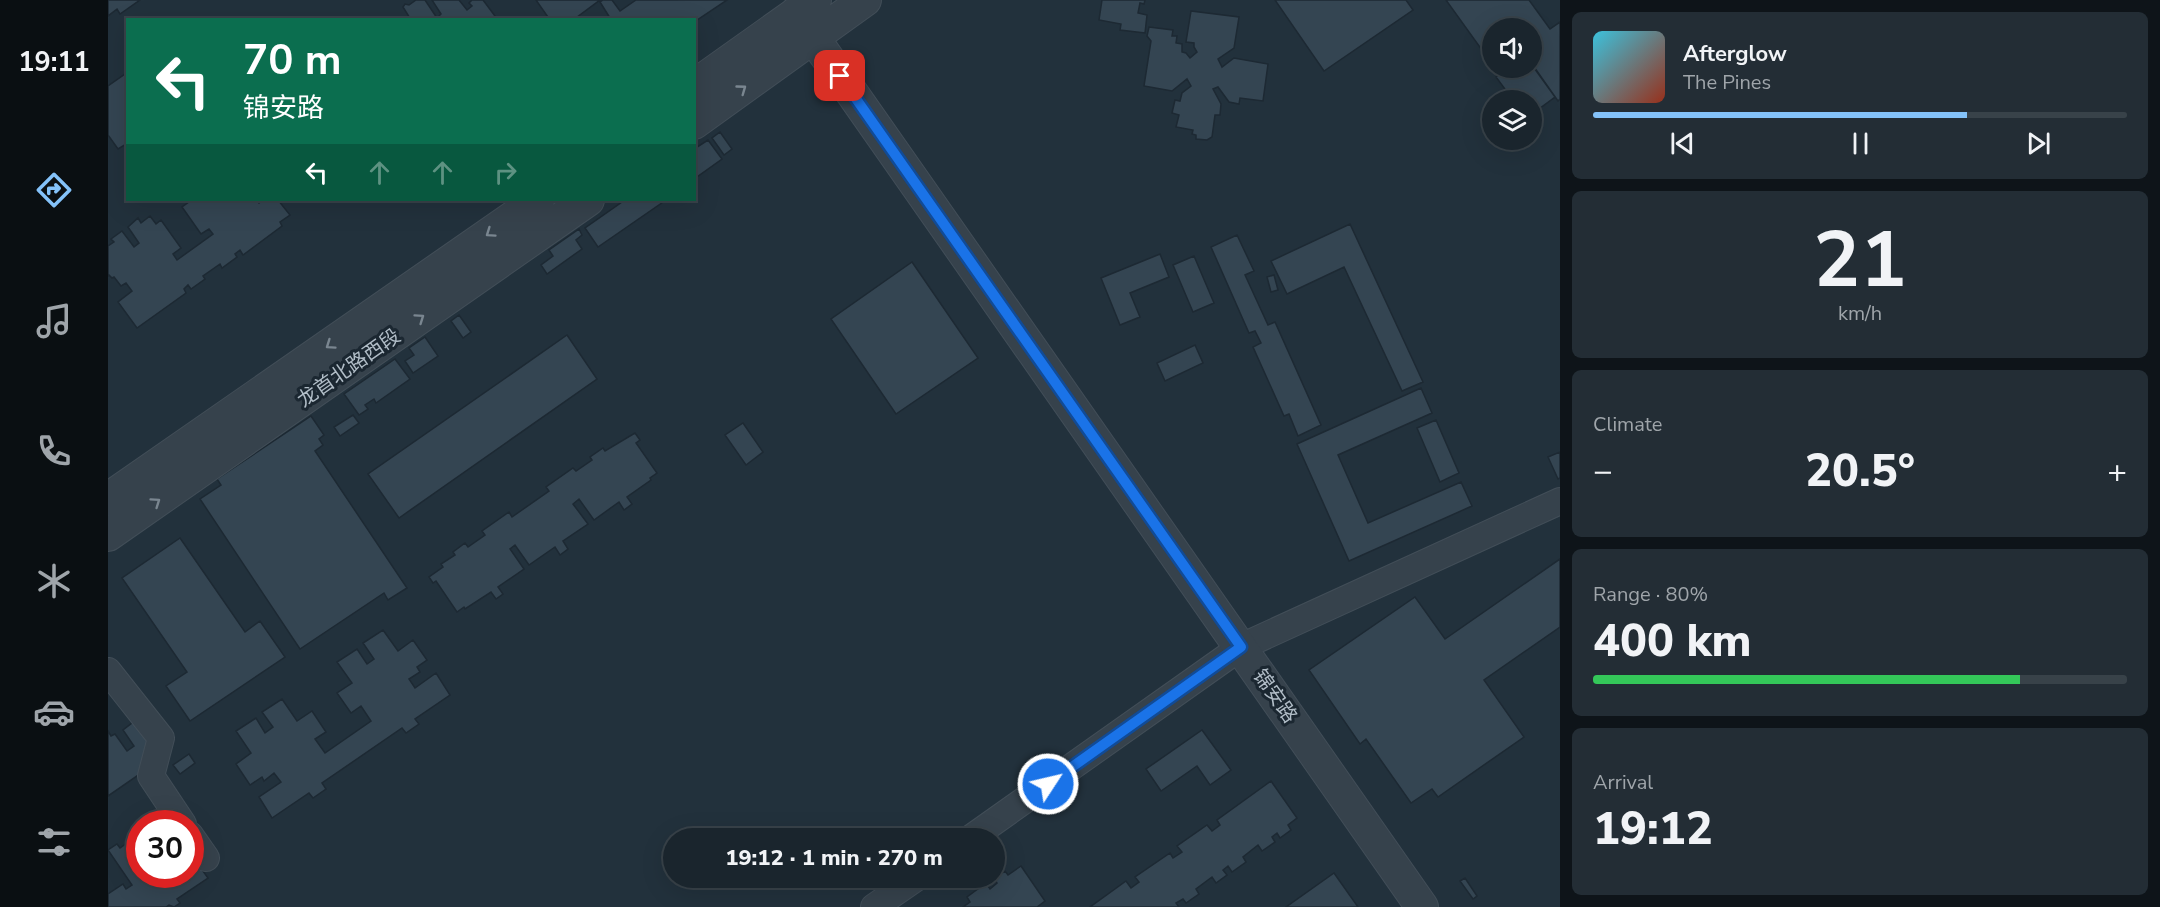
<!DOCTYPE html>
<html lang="en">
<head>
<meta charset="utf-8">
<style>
  :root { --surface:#1a252d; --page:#232d35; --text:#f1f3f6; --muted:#9fa5aa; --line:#384249; --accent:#84c2f9 }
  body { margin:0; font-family:"Nunito Sans","Noto Sans SC",sans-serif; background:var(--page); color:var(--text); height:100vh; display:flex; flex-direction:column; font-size:22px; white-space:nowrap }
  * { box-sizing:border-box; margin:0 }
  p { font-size:20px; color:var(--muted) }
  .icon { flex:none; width:33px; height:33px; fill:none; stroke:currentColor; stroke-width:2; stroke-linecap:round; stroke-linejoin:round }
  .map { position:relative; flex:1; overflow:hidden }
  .details { display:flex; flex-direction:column; gap:12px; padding:12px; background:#0e1419; width:600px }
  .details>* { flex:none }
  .guide { position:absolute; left:18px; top:18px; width:570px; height:183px; border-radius:0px; box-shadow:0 6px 24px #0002,0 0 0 2px var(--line); background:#0b6e4f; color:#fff; overflow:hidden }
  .tools { position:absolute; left:1374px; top:18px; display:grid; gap:12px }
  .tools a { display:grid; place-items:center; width:60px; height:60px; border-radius:50%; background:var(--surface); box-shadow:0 6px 24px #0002,0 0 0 2px var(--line); font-size:30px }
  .speed { position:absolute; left:18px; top:810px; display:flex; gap:12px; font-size:30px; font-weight:700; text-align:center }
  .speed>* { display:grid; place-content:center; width:78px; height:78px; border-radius:50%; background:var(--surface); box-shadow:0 6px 24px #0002,0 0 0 2px var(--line); line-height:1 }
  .speed .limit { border:9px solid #d22; background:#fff; color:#111 }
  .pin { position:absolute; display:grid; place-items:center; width:51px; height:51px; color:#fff; margin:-26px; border-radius:12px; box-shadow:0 3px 9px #0006 }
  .me { position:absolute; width:66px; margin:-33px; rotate:55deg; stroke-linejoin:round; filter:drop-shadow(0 0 4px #0008) }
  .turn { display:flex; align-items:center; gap:21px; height:126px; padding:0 18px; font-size:27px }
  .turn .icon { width:78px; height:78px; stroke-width:2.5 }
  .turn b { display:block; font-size:42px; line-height:51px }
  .lanes { display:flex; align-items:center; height:57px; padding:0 18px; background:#0003; justify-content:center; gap:30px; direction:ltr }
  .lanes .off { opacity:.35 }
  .big { font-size:45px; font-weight:800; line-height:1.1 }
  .details .tile { flex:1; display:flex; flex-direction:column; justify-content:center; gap:9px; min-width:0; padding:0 21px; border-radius:9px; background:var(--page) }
  .details .dial { align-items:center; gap:0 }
  .dial b { font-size:78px; line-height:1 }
  .song { display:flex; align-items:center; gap:18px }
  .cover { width:72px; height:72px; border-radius:9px; background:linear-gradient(135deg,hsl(190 70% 55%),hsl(10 70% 35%)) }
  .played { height:6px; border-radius:3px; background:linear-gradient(90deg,var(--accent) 70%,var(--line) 70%) }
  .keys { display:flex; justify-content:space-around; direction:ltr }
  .heat { display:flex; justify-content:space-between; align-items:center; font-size:33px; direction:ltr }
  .charge { height:9px; border-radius:4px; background:linear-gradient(90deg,#34c759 80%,var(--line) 0) }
  .trip { position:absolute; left:555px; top:828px; width:342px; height:60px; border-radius:30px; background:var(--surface); box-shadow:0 6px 24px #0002,0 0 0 2px var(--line); font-weight:800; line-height:60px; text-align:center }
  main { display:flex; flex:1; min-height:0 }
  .tab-bar { display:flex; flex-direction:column; width:108px; justify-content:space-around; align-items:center; background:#0a0f12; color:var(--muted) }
  .tab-bar .icon { width:42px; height:42px }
  .tab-bar .selected { color:var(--accent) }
  .tab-bar b { font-size:27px; color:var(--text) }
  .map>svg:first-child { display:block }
  .building { fill:#344552; stroke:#1d2933; stroke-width:1.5 }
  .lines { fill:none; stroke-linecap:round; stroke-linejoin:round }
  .minor-casing { stroke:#424e58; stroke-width:28 }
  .tertiary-casing { stroke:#424e58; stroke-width:34 }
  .minor { stroke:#36424c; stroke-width:26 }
  .tertiary { stroke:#36424c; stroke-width:32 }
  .oneway { stroke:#7a8690 }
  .route-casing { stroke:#114b97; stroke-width:15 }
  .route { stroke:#1a73e8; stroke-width:10 }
  .labels { text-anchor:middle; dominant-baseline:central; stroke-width:6; stroke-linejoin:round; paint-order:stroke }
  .street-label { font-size:20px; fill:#b1bdc7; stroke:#1b2731 }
</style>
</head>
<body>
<main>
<nav class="tab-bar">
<b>19:11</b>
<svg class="icon selected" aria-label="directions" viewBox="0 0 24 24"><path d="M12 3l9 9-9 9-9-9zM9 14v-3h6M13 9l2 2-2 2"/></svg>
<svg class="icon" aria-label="music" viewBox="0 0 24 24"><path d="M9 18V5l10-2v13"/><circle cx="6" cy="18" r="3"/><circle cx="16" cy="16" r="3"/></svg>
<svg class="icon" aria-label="phone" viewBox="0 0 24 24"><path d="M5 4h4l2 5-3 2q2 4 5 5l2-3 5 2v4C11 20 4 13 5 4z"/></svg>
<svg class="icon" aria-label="climate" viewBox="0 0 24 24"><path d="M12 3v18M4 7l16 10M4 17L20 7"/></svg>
<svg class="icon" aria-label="car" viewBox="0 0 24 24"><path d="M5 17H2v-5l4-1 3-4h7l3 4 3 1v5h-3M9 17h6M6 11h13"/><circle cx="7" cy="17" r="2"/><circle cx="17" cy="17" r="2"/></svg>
<svg class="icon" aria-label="filters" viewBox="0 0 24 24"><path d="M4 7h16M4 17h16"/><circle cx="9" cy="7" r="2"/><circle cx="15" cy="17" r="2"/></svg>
</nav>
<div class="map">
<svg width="1452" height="907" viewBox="0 0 1452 907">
  <rect width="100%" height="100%" fill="#22313c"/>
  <path class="building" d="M0,0H32L12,14L9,9L0,16Z
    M308,0H317L329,18L333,14L324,0H351L359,10L364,6L361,3L364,0H375L390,20H303L295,7L297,4L301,5Z
    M428,0H492L465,20H442Z
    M495,0H504L512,11L528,0H619L586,22V20H500L502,18L492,2Z
    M994,0H1037L1036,4L1032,3L1030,13L1039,15L1037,33L1012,30L1013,24L991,20Z
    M1167,0H1298L1305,10L1216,71Z
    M1338,0H1421L1442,29L1452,22V99L1450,101L1424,64V28H1384V64Z
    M1083,11L1131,17L1126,48L1110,59L1114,67L1126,58L1160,64L1155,101L1132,98L1131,104L1121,102L1110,87L1105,89L1113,104L1112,115H1107L1104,137L1099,140L1088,139V135L1084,134L1085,130L1068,127L1071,115L1064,113L1067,100L1072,101L1074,93L1083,86L1079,79L1064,91L1036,86L1043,41L1039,36L1041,27L1065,30L1064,36H1069L1068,43L1074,44V52L1078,53L1082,58L1089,52L1086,47V43L1078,42Z
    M1424,65L1447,97L1424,114V100H1405L1388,77L1400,68H1424Z
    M20,72V143L10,149L0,135V86Z
    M612,132L624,149L616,155L604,138Z
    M600,140L614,159L586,179V149Z
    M79,200H148L151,203L155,200H170L182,215L172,222L174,226L135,255L132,250L127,254L129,257L114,268L112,264L95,276L97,279L83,289L80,285L76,289L78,293L29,328L10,302L24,291L18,283L13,286L6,277L4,278L1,275L0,276V246L6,242L3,239L14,231L26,247L31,243L20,227L30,218L33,223L42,216L48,224L53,220L73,248L65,254L69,260L105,234L101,229L93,234L74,207L81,202Z
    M517,200H558L490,247L477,228Z
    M1242,224L1315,382L1294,391L1236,267L1179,294L1163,261Z
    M471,229L474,235L468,240L474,249L439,274L433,265L445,256L441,250Z
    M1129,235L1146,271L1137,275L1160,325L1167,322L1213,425L1190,436L1181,414L1176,416L1145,347L1153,343L1147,331L1141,333L1103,247Z
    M1052,254L1061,277L1022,293L1032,317L1012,325L993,278Z
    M1086,256L1106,303L1085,312L1065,265Z
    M804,262L870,358L788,414L723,319Z
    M1166,275L1170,290L1163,292L1159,277Z
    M351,315L363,332L355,338L343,321Z
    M459,335L489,379L291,518L260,474Z
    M317,337L330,356L305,373L297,361L306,355L301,348Z
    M1087,345L1095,363L1057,381L1049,363Z
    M287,359L302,379L268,403L266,399L257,405L260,409L251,415L236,394Z
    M1313,388L1324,413L1230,455L1260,523L1353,482L1364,506L1241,561L1189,444Z
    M245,415L251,423L232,436L226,427Z
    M203,416L216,435L211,439L215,445L207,451L299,588L280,600L276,593L192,649L92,499L113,485L109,479Z
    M1328,420L1351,473L1332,482L1309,428Z
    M635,423L655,452L638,465L617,435Z
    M527,433L532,440L528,443L549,473L542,478L543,480L519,497L524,504L516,510L511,502L486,520L471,499L465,504L480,524L455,541L460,549L452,555L447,547L421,565L407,545L402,549L416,569L390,587L395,594L388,599L383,592L357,609L356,607L349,612L328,581L325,583L321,577L335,567L333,564L347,555L345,552L357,543L360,547L377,535L374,531L401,512L404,517L441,491L438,487L465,468L468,471L484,460L482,457L495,448L497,451Z
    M1452,452V478L1450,479L1440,457Z
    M72,538L137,632L152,621L177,657L82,721L58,686L79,672L14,578Z
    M1452,559V627L1376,680L1416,737L1330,797L1324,789L1303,803L1258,739L1252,744L1201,670L1307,597L1337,639Z
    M275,630L290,651L305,640L319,660L309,667L312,672L301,679L307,688L328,673L342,695L307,719L311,724L298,733L294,728L214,783L218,789L205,798L201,793L164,818L151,797L173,782L166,773L156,781L154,777L142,785L128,764L143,753L128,731L148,718L157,733L165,727L154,712L174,699L189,721L204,711L218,732L207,739L217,753L263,721L253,706L243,713L229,693L244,683L229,662L249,649L259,664L266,659L255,643Z
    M32,717L52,760L0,796V731L3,736L7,734L19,751L26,746L15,730Z
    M1094,730L1123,770L1102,785L1089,766L1053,791L1038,769Z
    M81,754L87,763L72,774L65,765Z
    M1163,781L1189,818L1180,825L1183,830L1172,838L1169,833L1164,837L1167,842L1154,851L1150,845L1135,857L1138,862L1124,872L1120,866L1115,870L1119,875L1108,883L1104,877L1088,889L1091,894L1078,903L1075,899L1068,903L1071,907H982L1018,881L1023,888L1031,882L1027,877L1062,853L1065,858L1074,852L1069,846L1099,825L1104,831L1112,825L1109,820Z
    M32,827V874H82V853L100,878L69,899L72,903L66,907L61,905L58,907H0V894L15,884L18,889L24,885L0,850L9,844L12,848L30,835L26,830Z
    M913,866L937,901L929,907H855L862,902L859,897L878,883L882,889L889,883L886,878L897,871L900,875Z
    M1226,873L1250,907H1178Z
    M1357,878L1369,896L1365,899L1352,881Z"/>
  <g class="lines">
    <defs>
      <path id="minor" d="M0,671L53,738L43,776L75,824
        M82,835L98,858
        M863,838L1133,647L1452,501
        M766,907L808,878"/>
      <path id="tertiary" d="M688,13L1314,907
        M586,86L707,0
        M586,123L757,0
        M0,499L430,200
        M0,535L480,200"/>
    </defs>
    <use href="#minor" class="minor-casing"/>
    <use href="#tertiary" class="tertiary-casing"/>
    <use href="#minor" class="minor"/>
    <use href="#tertiary" class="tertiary"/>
  </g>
  <defs><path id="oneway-chevron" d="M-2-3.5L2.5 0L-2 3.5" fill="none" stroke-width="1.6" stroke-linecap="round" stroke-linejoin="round" transform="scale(1.5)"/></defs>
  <g class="oneway">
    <use href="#oneway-chevron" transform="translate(634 89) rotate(-36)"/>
    <use href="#oneway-chevron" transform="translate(382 233) rotate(145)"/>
    <use href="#oneway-chevron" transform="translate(312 318) rotate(-35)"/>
    <use href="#oneway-chevron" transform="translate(222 345) rotate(145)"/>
    <use href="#oneway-chevron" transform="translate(48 502) rotate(-35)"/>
  </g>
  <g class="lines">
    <defs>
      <path id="route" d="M732,76L1133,647L940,784"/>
    </defs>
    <use href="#route" class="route-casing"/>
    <use href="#route" class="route"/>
  </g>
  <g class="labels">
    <g class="street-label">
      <text transform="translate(241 368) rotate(-35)">龙首北路西段</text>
      <text transform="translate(1167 696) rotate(55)">锦安路</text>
    </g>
  </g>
</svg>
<div class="tools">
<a><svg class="icon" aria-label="sound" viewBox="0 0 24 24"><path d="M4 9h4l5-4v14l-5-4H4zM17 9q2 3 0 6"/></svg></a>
<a><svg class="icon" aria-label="layers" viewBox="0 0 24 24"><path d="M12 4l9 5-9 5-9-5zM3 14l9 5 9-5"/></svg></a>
</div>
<div class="speed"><div class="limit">30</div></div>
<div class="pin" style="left:732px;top:76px;background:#d93025"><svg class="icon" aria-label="arrive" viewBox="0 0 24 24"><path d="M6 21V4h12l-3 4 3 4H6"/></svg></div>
<svg class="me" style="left:940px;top:784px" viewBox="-20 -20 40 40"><circle r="17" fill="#1a73e8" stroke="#fff" stroke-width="3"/><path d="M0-11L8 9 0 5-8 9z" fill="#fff"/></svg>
<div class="trip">19:12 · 1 min · 270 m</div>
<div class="guide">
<div class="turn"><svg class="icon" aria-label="left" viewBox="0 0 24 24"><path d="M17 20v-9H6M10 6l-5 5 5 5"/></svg><div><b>70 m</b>锦安路</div></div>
<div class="lanes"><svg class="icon" aria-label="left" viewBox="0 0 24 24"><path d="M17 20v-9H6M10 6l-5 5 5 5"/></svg><svg class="icon off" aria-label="ahead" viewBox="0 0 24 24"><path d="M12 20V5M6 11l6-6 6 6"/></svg><svg class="icon off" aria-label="ahead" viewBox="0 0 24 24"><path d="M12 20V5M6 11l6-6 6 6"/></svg><svg class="icon off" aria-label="right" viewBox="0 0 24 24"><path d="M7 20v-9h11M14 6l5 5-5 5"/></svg></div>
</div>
</div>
<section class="details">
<div class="tile">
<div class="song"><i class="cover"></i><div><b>Afterglow</b><p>The Pines</p></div></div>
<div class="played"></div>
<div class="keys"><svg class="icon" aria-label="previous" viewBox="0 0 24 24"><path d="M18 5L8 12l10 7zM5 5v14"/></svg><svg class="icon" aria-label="pause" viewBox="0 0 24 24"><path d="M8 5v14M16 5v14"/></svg><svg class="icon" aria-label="next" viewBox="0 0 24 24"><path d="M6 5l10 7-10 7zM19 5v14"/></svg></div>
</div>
<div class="tile dial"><b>21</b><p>km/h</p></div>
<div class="tile"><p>Climate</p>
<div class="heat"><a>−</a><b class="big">20.5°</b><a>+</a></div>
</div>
<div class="tile"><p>Range · 80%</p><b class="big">400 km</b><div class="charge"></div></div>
<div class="tile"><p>Arrival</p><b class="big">19:12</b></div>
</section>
</main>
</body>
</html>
